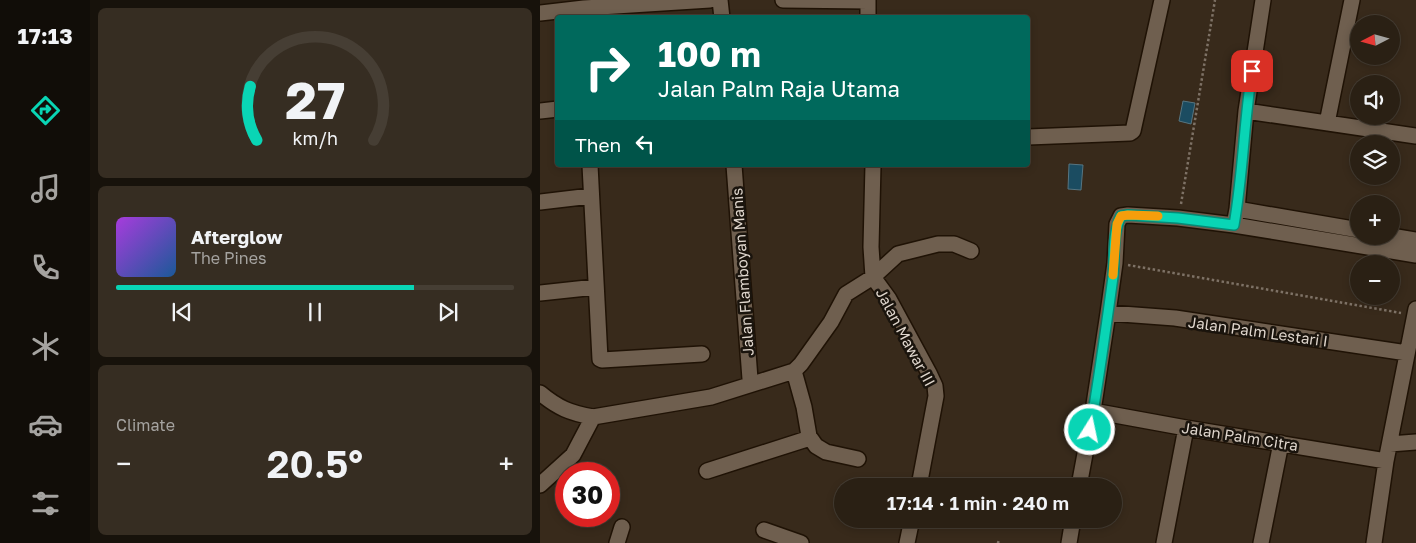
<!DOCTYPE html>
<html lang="en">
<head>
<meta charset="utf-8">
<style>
  :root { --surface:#2a2014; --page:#362d22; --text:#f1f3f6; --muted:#a5a3a0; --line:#463e34; --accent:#09d5b5 }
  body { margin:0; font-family:"Golos Text",sans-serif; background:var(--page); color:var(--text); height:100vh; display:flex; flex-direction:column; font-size:19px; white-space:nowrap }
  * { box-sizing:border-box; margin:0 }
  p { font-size:16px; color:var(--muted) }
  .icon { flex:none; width:28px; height:28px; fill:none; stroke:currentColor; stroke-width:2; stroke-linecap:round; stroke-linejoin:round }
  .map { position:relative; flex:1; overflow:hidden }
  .side { display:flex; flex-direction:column; gap:8px; padding:8px; background:#17120b; width:450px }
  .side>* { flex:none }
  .top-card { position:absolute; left:15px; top:15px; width:475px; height:152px; border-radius:5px; box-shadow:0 2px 8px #0003,0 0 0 1px var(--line); background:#00695c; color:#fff; overflow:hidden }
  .needle { width:32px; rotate:264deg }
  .fabs { position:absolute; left:810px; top:15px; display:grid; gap:10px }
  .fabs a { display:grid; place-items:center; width:50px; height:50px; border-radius:50%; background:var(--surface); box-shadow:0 2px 8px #0003,0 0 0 1px var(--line); font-size:25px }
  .speed { position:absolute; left:15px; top:462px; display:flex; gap:10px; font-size:25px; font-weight:700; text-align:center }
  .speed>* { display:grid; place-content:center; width:65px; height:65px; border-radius:50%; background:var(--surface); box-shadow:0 2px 8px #0003,0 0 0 1px var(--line); line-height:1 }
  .speed .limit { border:8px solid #d22; background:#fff; color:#111 }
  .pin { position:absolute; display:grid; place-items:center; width:42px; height:42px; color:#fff; margin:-21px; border-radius:10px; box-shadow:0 2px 8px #0006 }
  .me { position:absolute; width:55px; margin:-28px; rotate:10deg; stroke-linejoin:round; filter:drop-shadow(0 0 4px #0008) }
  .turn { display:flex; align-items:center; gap:18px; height:105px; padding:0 20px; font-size:22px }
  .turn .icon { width:65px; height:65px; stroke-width:2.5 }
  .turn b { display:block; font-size:35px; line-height:42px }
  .then { display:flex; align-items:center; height:48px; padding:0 20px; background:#0003; gap:10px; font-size:19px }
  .big { font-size:38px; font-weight:600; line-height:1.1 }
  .side .tile { flex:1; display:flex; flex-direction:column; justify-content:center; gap:8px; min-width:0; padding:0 18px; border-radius:8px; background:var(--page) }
  .side .dial { align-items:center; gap:0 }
  .dial svg { height:130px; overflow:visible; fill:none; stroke:var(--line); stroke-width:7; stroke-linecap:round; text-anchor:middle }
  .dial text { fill:var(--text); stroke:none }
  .song { display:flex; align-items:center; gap:15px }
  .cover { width:60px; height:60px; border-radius:8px; background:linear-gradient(135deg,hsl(280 70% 55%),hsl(210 70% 35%)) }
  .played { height:5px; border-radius:2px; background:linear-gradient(90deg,var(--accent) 75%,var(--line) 75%) }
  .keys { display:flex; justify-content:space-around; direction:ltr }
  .heat { display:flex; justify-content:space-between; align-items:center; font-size:28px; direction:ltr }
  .trip { position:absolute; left:294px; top:478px; width:288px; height:50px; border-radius:25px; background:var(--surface); box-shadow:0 2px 8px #0003,0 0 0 1px var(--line); font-weight:600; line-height:50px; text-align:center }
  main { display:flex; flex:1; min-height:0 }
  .tab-bar { display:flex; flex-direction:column; width:90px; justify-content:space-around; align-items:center; background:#110d08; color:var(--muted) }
  .tab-bar .icon { width:35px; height:35px }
  .tab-bar .on { color:var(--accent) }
  .tab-bar b { font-size:22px; color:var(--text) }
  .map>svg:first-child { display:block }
  .water { fill:#1b4c61; stroke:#567581 }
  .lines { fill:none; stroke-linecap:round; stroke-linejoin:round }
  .minor-casing { stroke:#1f1205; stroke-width:18 }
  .path { stroke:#7e7266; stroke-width:2.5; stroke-dasharray:2.5 2.5; stroke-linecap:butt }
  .minor { stroke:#6f5f4f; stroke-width:15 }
  .route-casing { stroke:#068a76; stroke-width:12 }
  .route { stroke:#09d5b5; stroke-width:9 }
  .slow { stroke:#f59e0b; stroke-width:9 }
  .labels { text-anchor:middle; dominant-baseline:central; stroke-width:5; stroke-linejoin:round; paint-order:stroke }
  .street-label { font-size:15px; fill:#dfd6cd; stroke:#1a140d }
</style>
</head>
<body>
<main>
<nav class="tab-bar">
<b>17:13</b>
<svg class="icon on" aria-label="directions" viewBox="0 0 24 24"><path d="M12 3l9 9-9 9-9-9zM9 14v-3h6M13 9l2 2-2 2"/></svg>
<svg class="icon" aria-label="music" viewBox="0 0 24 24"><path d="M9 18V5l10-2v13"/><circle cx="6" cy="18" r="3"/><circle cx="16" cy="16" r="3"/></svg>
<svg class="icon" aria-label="phone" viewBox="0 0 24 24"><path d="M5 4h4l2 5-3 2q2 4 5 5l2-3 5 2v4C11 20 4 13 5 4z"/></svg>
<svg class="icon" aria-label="climate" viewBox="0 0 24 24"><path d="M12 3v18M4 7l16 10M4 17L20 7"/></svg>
<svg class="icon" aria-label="car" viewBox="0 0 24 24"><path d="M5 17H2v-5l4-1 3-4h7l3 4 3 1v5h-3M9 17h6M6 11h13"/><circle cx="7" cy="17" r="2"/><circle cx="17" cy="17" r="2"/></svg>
<svg class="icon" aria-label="filters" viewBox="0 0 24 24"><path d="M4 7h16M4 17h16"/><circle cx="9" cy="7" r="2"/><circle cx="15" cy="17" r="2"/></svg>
</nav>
<section class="side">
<div class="tile dial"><svg viewBox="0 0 100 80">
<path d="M14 69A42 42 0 1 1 86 69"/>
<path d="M14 69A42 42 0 0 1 10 36" stroke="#09d5b5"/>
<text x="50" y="56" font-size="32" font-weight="700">27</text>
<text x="50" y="72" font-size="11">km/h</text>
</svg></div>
<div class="tile">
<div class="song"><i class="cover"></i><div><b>Afterglow</b><p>The Pines</p></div></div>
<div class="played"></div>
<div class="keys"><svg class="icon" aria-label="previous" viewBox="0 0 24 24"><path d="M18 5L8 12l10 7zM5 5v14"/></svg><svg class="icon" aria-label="pause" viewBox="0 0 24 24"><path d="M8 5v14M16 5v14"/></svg><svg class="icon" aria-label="next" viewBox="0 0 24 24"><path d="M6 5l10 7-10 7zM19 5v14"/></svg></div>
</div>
<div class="tile"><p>Climate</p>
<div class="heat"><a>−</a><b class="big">20.5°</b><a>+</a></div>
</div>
</section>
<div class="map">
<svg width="876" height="543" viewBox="0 0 876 543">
  <rect width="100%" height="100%" fill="#382a1b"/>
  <path class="water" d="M643,101L655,103L651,124L639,121Z
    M529,164L543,165L541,190L528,189Z"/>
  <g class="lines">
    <defs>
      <path id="minor" d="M180,0L182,18
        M243,0L328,1
        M328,0V18
        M0,13L44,8L170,0
        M0,111L18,109
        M706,111L876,136
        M787,123L812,0
        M488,137L590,133L593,131L622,0
        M50,165L60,359L62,360L162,354
        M194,165L210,379
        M333,165L331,247L333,277L349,299L389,373L395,386L396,396L379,486
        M0,202L51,196
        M697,209L819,230
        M694,225L697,209L706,111L723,0
        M851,236L876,240
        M0,293L56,287
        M568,313L635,318L867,353
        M254,371L264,407L269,436L276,446L286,452L318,459
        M0,393C18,408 30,413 53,417
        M553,411L646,428L846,461
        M850,444L876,442
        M167,471L270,438
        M0,485L33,455L53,417L171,397L254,371L261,364L291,322L306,294L333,277L358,254L398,244H414L431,251
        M539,486L553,411L568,313L575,263L577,224L581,216L588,215L638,218L694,225L876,255
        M224,530L261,543
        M77,543L82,527
        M367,543L372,519
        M529,543L533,519
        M624,543L646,428
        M721,543L741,443
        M834,543L846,461L876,309"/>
    </defs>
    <use href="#minor" class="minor-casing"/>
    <path class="path" d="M641,204L675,0
      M588,265L861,313
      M457,542L460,543"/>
    <use href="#minor" class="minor"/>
  </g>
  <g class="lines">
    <defs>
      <path id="route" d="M550,430C559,379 566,328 573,277C575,257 572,234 581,216L588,215L638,218L694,225C703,174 704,122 712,71"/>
    </defs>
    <use href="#route" class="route-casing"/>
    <use href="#route" class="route"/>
    <path class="slow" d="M573,275L577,224L581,216L588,215L618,216"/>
  </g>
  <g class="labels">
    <g class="street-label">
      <text transform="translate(202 272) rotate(-94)">Jalan Flamboyan Manis</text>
      <text transform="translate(718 331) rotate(8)">Jalan Palm Lestari I</text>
      <text transform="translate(366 337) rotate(62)">Jalan Mawar III</text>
      <text transform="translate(700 436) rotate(9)">Jalan Palm Citra</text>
    </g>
  </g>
</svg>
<div class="fabs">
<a><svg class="needle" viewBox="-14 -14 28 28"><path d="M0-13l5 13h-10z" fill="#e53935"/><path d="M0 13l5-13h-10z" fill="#a5a3a0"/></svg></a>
<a><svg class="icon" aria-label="sound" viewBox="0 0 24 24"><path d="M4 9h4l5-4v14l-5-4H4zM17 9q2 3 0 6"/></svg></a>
<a><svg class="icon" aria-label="layers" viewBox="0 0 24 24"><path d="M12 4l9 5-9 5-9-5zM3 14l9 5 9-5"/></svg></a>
<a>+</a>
<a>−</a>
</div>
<div class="speed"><div class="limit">30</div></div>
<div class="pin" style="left:712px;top:71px;background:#d93025"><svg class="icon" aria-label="arrive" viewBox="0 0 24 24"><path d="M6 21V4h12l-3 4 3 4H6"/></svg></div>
<svg class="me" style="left:550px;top:430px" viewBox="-20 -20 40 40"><circle r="17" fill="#09d5b5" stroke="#fff" stroke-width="3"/><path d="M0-11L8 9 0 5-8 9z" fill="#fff"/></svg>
<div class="trip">17:14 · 1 min · 240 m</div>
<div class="top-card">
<div class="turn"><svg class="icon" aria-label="right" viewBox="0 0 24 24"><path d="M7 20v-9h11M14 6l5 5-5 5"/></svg><div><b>100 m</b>Jalan Palm Raja Utama</div></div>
<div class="then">Then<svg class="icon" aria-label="left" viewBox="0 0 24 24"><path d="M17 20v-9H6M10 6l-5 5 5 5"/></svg></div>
</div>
</div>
</main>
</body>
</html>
